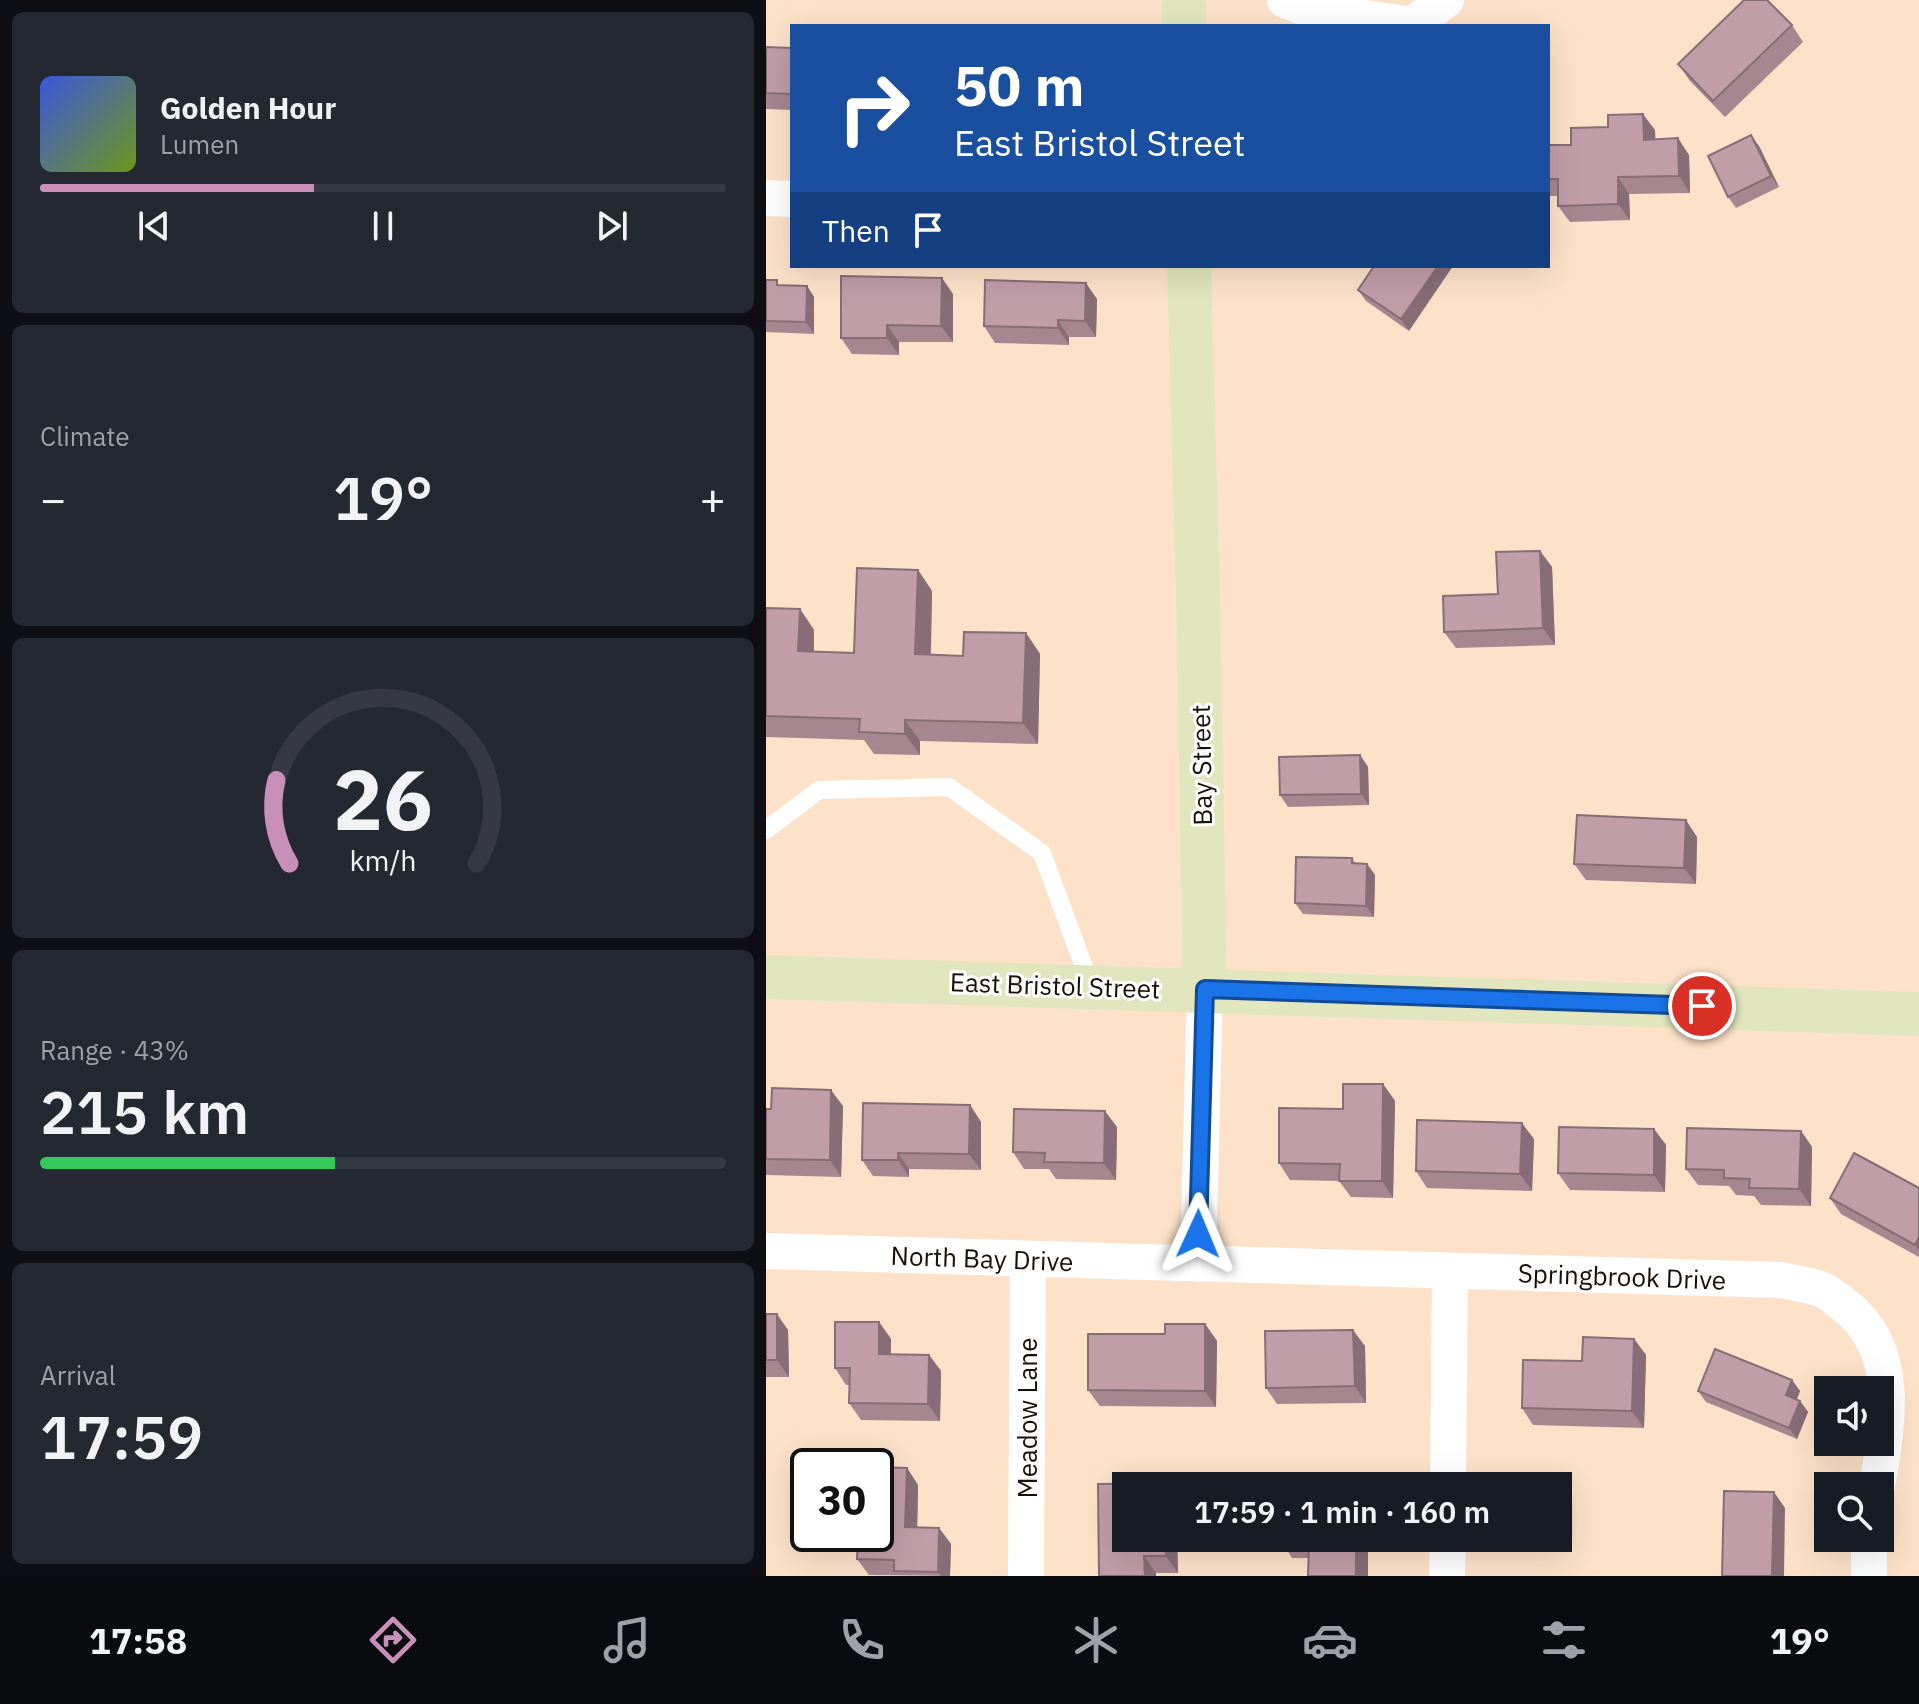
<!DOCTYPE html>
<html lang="en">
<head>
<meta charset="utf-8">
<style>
  :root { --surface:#171b24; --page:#242831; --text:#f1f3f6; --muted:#9ea1a6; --line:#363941; --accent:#c88fb8 }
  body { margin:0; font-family:"IBM Plex Sans",sans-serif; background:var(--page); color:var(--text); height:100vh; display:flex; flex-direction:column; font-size:30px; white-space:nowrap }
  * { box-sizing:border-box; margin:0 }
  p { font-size:26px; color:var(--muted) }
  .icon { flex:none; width:44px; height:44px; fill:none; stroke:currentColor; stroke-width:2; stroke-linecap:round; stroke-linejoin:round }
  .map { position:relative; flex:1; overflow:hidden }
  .panel { display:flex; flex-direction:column; gap:12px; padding:12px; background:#0d0f14; width:766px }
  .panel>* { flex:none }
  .guide { position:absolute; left:24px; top:24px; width:760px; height:244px; border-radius:0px; box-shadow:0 8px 32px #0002; background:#1a4fa0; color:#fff; overflow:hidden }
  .tools { position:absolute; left:1048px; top:1376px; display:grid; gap:16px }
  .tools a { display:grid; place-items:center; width:80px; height:80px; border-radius:0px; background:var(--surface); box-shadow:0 8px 32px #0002; font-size:40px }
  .speed { position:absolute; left:24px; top:1448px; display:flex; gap:16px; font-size:40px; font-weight:700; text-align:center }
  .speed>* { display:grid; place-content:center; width:104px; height:104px; border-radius:50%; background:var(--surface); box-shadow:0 8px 32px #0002; line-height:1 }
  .speed .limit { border:4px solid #111; border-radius:12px; background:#fff; color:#111 }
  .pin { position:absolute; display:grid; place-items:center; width:68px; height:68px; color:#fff; margin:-34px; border:4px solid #fff; border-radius:50%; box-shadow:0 2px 8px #0007 }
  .me { position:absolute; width:88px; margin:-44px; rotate:1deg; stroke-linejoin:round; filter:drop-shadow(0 0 6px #0008) }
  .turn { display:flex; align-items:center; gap:28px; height:168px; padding:0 32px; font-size:36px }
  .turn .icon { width:104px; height:104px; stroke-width:2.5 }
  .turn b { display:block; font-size:56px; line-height:68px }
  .then { display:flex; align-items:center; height:76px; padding:0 32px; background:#0003; gap:16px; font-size:30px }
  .big { font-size:60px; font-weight:600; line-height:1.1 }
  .panel .card { flex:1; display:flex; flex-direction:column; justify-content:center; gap:12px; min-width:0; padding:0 28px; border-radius:12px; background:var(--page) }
  .panel .dial { align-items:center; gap:0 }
  .dial svg { height:208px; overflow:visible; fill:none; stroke:var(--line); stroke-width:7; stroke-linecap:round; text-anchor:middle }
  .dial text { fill:var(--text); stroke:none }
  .song { display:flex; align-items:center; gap:24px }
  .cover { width:96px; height:96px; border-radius:12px; background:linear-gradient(135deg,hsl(230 70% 55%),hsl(80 70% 35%)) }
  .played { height:8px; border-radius:4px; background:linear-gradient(90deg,var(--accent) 40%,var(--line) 40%) }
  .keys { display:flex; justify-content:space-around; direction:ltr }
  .heat { display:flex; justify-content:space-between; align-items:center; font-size:44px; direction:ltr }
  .charge { height:12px; border-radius:6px; background:linear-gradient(90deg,#34c759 43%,var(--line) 0) }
  .trip { position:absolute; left:346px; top:1472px; width:460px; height:80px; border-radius:0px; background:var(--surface); box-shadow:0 8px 32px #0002; font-weight:600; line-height:80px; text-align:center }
  .tabs { display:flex; height:128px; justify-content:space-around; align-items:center; background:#090b0e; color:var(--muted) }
  .tabs .icon { width:56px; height:56px }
  .tabs .selected { color:var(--accent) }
  .tabs b { font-size:36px; color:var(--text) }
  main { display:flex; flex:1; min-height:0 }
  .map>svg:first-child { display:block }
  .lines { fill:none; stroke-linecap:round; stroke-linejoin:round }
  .lane { stroke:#fff; stroke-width:18 }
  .street { stroke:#fff; stroke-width:36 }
  .secondary { stroke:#e1e6be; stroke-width:44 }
  .wall { fill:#a68790 }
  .shaded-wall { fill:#876e76 }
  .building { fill:#c19da8; stroke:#876e76; stroke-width:2 }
  .route-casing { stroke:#114b97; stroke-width:20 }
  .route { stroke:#1a73e8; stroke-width:14 }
  .labels { text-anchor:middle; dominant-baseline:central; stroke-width:6; stroke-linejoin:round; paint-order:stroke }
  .street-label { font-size:26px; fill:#191007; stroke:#fff }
</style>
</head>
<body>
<main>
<section class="panel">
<div class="card">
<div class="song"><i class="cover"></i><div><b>Golden Hour</b><p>Lumen</p></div></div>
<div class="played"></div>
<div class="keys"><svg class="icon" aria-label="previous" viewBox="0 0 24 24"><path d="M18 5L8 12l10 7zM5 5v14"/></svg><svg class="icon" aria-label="pause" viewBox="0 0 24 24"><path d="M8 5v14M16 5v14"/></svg><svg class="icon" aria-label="next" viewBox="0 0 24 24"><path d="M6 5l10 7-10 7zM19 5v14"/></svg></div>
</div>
<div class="card"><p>Climate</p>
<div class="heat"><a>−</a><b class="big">19°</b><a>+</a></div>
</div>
<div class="card dial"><svg viewBox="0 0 100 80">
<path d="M14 69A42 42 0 1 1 86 69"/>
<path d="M14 69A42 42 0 0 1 9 37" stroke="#c88fb8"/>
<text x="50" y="56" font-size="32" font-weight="700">26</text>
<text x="50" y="72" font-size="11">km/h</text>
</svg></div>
<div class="card"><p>Range · 43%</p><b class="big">215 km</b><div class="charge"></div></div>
<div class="card"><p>Arrival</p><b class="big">17:59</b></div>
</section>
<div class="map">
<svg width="1153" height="1576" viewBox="0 0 1153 1576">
  <rect width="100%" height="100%" fill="#fde2c9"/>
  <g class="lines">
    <path class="lane" d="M0,830L53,790L183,787L276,853L325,986"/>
    <path class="street" d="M519,0L545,10L646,25
      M645,26L680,0
      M0,198L26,199
      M0,1251L1015,1280C1028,1283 1045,1285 1057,1290C1064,1293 1071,1300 1077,1304C1136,1348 1122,1423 1111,1486
      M432,1264L439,989
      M682,1486L684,1271
      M1103,1538V1576
      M260,1576L262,1260
      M681,1576L682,1538"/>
    <path class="secondary" d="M418,0V26
      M423,266L432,597L439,989
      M0,977L1153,1014"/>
  </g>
  <path class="wall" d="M1026,25L1037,42L959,117L924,81L912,64Z
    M0,47L26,48V110L0,109Z
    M889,130V139L923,155L924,193L863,194L864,220L804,222L792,206V196H784L782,192V145H805Z
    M993,146L1013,187L970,208L962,197Z
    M608,266L643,331L600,301L592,290Z
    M0,280L15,285L41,286L48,297V334L0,332Z
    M187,294V342H133V355L86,354L75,338Z
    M331,299L330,337H303V345L229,343L218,326Z
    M774,551L786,567L789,645L690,648L678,632L732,594Z
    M152,570L166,591L165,655L197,656L260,633L274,654L272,744L154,741V755L108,754L98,740L0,737V608L34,609L48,630V652L88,653Z
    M594,755L602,767L603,805L522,807L514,795Z
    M931,837L930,884L820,880L808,864Z
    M586,858L589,863L601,864L609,875L608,917L537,914L529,903Z
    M617,1084L629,1101L627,1198L585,1197L573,1181L524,1180L513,1163L577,1109Z
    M204,1105L215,1122V1170L143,1169V1177L107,1176L96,1160Z
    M77,1106L75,1177L0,1175V1109Z
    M351,1127L350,1180L290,1179L283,1169H258L247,1152Z
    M888,1129L900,1145L899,1192L804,1190L792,1173Z
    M1035,1131L1046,1147L1045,1206L995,1205L988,1196L970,1195L963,1186L932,1185L920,1169Z
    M768,1139L766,1191L661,1188L650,1171Z
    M1153,1188V1257L1075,1214L1064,1198Z
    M0,1314L22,1330L23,1377H0Z
    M113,1322L125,1339V1354L163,1355L175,1371L174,1421L95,1420L83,1403V1385H80L69,1368Z
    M439,1324L451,1341L450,1407L334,1406L322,1390L399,1334Z
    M868,1339L880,1355L878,1428L767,1425L756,1408L816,1361Z
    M599,1346L600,1403L511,1404L500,1388Z
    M1026,1380L1034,1391L1031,1399L1034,1401L1042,1412L1031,1439L940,1402L932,1391Z
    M141,1468L152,1485L151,1527L173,1528L185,1544L184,1576L103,1575L91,1559Z
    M399,1483L402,1486H360V1538H411L412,1573H390V1576H333L332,1484Z
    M515,1538H602V1576H542V1558H526L515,1541Z"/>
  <path class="shaded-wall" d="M877,114L889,130L890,156L878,140Z
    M985,135L993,146L1013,187L1005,176Z
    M912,138L923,155L924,193L913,176Z
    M852,177L863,194L864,220L852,204Z
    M672,266H687L643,331L635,319Z
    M176,278L187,294V342L175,326Z
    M320,283L331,299L330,337L319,321Z
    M41,286L48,297V334L40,322Z
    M292,320L303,337V345L292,328Z
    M121,325L133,342V355L121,338Z
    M774,551L786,567L789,645L777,628Z
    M152,570L166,591L164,675L149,654Z
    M34,609L48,630L47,672L32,651Z
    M260,633L274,654L272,744L257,723Z
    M139,720L154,741V755L139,734Z
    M594,755L602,767L603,805L595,794Z
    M920,820L931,837L930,884L918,868Z
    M601,864L609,875L608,917L600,906Z
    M617,1084L629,1101L627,1198L616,1181Z
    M65,1090L77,1106L75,1177L64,1160Z
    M204,1105L215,1122V1170L203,1154Z
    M339,1111L351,1127L350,1180L338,1163Z
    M756,1123L768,1139L766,1191L754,1174Z
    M888,1129L900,1145L899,1192L888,1175Z
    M1035,1131L1046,1147L1045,1206L1033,1189Z
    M132,1153L143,1169V1177L132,1160Z
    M1153,1237V1250L1149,1245Z
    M11,1314L22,1330L23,1377L11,1360Z
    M113,1322L125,1339L124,1371L113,1354Z
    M439,1324L451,1341L450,1407L439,1391Z
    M587,1330L599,1346L600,1403L589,1386Z
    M868,1339L880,1355L878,1428L866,1411Z
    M163,1355L175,1371L174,1421L162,1404Z
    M1026,1380L1034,1391L1028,1406L1020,1395Z
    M1034,1401L1042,1412L1031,1439L1023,1428Z
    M141,1468L152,1485L151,1543L139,1527Z
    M1008,1492L1019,1508L1018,1576H1006Z
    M173,1528L185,1544L184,1576H175L172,1572Z
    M400,1538H411L412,1573L400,1556Z
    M590,1538H602V1576H590Z
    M378,1556L390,1573V1576H379Z"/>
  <path class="building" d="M978,0H1001L1026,25L947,101L912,64Z
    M0,47L26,48V94L0,93Z
    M877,114L878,140L912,138L913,176L852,177V204L792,206V179H782V145H805V128L842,127V115Z
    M985,135L1005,176L962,197L942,156Z
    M608,266H672L635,319L592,290Z
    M75,276L176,278L175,326L121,325V338H75Z
    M0,280H11V285L41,286L40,322L0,321Z
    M219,280L320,283L319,321L292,320V328L218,326Z
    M774,551L777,628L678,632L677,596L732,594L730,552Z
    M91,568L152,570L149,654L197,656L198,632L260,633L257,723L139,720V734L93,732L94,719L0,716V608L34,609L32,651L88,653Z
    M594,755L595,794L514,795L513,757Z
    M811,815L920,820L918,868L808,864Z
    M530,857L586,858V863L601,864L600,906L529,903Z
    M577,1084H617L616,1181H573L574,1164L513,1163V1108L577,1109Z
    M6,1088L65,1090L64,1160L0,1159V1109H5Z
    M97,1103L204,1105L203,1154L132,1153V1160H96Z
    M248,1109L339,1111L338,1163L278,1162L279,1153L247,1152Z
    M651,1120L756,1123L754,1174L650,1171Z
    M793,1127L888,1129V1175L792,1173Z
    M921,1128L1035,1131L1033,1189L983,1188L984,1179L958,1178V1170L920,1169Z
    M1088,1153L1153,1188V1237L1149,1245L1064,1198Z
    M0,1314H11V1360H0Z
    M69,1322H113V1354L163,1355L162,1404L83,1403L84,1368H69Z
    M399,1324H439V1391L322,1390V1334H399Z
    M587,1330L589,1386L500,1388L499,1331Z
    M817,1337L868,1339L866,1411L756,1408L757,1360L816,1361Z
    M949,1349L1026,1380L1020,1395L1034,1401L1023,1428L932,1391Z
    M110,1467L141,1468L139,1527L173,1528L172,1572L128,1571V1560L91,1559L92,1534H110Z
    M399,1483L400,1486H360V1538H400V1556H378L379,1576H333L332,1484Z
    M545,1483L591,1484V1486H545Z
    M958,1491L1008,1492L1006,1576H956Z
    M515,1538H590V1576H542L543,1541H515Z"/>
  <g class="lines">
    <defs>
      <path id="route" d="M432,1234L439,989L936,1006"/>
    </defs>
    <use href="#route" class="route-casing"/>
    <use href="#route" class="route"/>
  </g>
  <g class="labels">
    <g class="street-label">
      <text transform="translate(435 765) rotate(-91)">Bay Street</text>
      <text transform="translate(289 985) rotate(2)">East Bristol Street</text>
      <text transform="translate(216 1258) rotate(2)">North Bay Drive</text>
      <text transform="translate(856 1276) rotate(2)">Springbrook Drive</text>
      <text transform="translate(261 1418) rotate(-90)">Meadow Lane</text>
    </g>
  </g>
</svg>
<div class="tools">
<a><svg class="icon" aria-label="sound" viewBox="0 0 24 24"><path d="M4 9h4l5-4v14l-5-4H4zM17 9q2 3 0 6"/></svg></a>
<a><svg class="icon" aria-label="search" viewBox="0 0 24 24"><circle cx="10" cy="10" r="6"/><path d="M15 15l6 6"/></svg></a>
</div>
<div class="speed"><div class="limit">30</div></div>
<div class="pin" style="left:936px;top:1006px;background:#d93025"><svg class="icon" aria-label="arrive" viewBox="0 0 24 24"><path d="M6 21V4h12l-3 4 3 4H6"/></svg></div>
<svg class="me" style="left:432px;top:1234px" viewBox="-20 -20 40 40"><path d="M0-17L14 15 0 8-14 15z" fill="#1a73e8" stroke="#fff" stroke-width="4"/></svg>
<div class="trip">17:59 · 1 min · 160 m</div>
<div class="guide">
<div class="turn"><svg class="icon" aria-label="right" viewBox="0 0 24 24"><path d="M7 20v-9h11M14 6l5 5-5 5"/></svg><div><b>50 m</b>East Bristol Street</div></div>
<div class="then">Then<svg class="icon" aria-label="arrive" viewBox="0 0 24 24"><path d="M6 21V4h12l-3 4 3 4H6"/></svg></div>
</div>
</div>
</main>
<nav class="tabs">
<b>17:58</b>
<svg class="icon selected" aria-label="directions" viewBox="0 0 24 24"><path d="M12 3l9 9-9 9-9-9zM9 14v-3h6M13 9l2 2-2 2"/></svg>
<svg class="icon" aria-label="music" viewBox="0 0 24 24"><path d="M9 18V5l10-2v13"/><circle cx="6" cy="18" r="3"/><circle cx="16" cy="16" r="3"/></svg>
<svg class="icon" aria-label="phone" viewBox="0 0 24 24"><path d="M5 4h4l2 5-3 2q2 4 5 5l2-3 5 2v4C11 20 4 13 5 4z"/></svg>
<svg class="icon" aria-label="climate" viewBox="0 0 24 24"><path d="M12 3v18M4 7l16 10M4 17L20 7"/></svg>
<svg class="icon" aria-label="car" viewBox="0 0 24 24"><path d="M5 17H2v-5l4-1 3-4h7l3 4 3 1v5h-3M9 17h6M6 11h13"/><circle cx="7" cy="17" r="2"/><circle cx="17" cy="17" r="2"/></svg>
<svg class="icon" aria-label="filters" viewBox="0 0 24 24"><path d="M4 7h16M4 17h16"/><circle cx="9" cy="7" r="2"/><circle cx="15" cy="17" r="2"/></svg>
<b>19°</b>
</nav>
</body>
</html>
